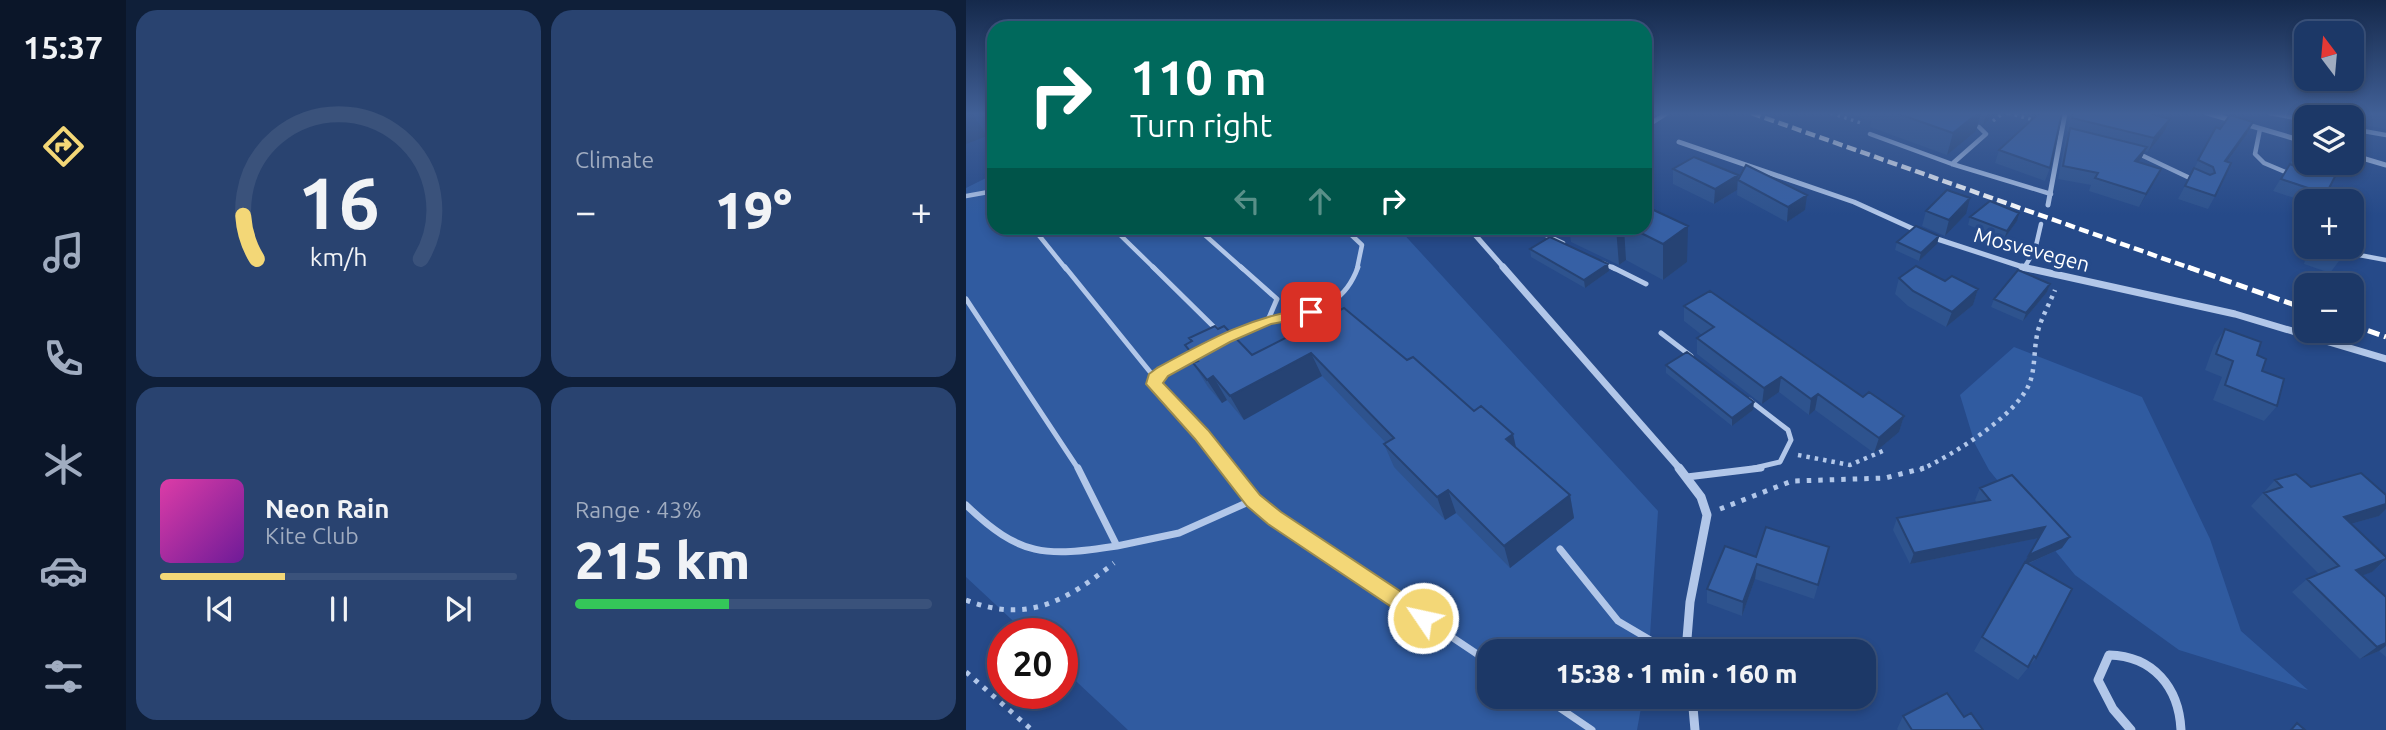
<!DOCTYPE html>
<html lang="en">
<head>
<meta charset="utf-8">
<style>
  :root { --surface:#1c3867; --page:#294370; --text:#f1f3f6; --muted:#a0acc0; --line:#3a527b; --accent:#f3d777 }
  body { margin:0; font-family:Ubuntu,sans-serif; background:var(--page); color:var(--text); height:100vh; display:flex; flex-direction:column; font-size:26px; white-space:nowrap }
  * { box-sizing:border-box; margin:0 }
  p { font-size:23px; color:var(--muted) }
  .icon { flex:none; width:38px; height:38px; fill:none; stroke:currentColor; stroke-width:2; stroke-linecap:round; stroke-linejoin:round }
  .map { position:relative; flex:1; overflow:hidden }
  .panel { display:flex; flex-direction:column; gap:10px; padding:10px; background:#0f1f39; width:840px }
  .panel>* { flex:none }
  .hud { position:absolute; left:21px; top:21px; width:665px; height:214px; border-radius:21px; box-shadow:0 4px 10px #0003,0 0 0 2px var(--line); background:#00695c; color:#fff; overflow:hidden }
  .needle { width:46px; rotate:344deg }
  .fabs { position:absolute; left:1328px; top:21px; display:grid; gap:14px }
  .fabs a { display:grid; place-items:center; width:70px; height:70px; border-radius:14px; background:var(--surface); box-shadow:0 4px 10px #0003,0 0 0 2px var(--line); font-size:35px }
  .speed { position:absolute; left:21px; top:618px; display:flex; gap:14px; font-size:35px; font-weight:700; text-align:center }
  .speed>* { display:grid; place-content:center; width:91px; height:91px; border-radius:50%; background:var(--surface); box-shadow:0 4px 10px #0003,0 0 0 2px var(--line); line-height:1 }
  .speed .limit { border:10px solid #d22; background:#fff; color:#111 }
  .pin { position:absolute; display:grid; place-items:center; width:60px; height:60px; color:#fff; margin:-30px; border-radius:14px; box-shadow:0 4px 10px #0006 }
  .me { position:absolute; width:77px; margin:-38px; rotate:304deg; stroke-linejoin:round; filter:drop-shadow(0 0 5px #0008) }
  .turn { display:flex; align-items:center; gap:24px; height:147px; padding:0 28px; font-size:32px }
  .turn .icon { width:91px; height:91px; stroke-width:2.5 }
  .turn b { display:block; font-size:49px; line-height:60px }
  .lanes { display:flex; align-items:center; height:66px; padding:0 28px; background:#0003; justify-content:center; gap:35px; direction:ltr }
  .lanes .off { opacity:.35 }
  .big { font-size:52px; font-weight:800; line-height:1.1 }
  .panel .card { flex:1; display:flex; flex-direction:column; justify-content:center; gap:10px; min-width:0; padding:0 24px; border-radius:21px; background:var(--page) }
  .panel .dial { align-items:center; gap:0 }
  .dial svg { height:182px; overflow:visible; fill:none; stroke:var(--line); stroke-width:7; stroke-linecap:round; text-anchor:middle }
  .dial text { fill:var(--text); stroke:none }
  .song { display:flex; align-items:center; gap:21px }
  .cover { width:84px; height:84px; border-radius:10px; background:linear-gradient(135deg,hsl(320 70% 55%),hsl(280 70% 35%)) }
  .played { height:7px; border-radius:4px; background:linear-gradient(90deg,var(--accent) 35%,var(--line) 35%) }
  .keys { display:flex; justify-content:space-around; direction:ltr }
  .heat { display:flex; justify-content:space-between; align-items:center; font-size:38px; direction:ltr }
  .charge { height:10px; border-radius:5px; background:linear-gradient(90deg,#34c759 43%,var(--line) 0) }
  .panel .tiles { flex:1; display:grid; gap:10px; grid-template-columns:repeat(2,1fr) }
  .trip { position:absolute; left:511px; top:639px; width:399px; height:70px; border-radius:21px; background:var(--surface); box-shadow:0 4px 10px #0003,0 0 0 2px var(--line); font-weight:800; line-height:70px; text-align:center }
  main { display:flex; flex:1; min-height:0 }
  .tabs { display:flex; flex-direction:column; width:126px; justify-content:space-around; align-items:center; background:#0b1629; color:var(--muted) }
  .tabs .icon { width:49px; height:49px }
  .tabs .selected { color:var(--accent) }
  .tabs b { font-size:32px; color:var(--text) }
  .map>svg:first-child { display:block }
  .green { fill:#305ba0 }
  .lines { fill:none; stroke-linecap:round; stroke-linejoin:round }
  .path-far2 { stroke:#b2c7e9; stroke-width:3.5; stroke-dasharray:2.5 4.5; stroke-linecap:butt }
  .path-far1 { stroke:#b2c7e9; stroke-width:4.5; stroke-dasharray:3.5 5; stroke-linecap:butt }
  .path { stroke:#b2c7e9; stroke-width:5; stroke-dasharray:4.5 7; stroke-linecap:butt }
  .service-far2 { stroke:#b2c7e9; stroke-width:4.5 }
  .service-far1 { stroke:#b2c7e9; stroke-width:5 }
  .service { stroke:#b2c7e9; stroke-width:7 }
  .minor-far2 { stroke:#b2c7e9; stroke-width:5 }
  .minor-far1 { stroke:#b2c7e9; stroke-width:7 }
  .minor { stroke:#b2c7e9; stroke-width:9 }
  .rail-far1 { stroke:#fff; stroke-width:4.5; stroke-dasharray:10 4.5; stroke-linecap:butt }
  .rail { stroke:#fff; stroke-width:5; stroke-dasharray:12 5; stroke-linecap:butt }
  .wall { fill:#2e538e }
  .shaded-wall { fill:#264374 }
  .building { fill:#3660a5; stroke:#264374; stroke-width:2 }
  .route { fill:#f3d777; stroke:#9e8c4d; stroke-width:2 }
  .labels { text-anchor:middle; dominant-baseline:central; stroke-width:7; stroke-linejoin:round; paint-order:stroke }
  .street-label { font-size:21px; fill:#fff; stroke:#264a89 }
</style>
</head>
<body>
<main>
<nav class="tabs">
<b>15:37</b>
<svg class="icon selected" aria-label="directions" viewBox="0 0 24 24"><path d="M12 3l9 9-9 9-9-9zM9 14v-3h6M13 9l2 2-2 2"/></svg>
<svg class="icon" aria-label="music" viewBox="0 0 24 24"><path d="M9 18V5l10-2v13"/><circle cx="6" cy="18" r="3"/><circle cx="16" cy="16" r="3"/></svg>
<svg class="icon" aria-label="phone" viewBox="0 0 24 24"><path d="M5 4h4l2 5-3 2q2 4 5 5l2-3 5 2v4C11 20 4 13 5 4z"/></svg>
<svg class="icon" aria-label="climate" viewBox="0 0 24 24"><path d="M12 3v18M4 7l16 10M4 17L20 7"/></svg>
<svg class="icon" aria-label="car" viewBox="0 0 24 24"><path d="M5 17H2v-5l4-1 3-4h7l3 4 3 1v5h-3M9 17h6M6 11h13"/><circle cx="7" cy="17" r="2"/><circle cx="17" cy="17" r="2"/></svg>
<svg class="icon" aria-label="filters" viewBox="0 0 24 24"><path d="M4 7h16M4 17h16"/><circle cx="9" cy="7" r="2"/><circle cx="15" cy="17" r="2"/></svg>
</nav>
<section class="panel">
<div class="tiles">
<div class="card dial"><svg viewBox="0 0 100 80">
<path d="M14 69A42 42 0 1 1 86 69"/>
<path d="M14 69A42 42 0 0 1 8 50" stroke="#f3d777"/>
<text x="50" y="56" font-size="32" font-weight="700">16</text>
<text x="50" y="72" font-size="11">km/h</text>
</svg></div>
<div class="card"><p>Climate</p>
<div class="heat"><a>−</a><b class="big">19°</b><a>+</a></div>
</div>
<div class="card">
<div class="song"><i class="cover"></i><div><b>Neon Rain</b><p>Kite Club</p></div></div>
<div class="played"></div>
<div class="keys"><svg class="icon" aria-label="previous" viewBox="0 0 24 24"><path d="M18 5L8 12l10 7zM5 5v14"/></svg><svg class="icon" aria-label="pause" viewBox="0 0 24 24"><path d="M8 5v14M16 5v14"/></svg><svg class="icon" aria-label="next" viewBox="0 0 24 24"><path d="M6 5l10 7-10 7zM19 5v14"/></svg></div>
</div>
<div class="card"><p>Range · 43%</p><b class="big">215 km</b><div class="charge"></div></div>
</div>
</section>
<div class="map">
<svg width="1420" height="730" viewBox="0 0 1420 730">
  <rect width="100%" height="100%" fill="#264a89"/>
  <path class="green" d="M28,174V228L433,229L692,511L683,651H523V696L677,697L671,730H162L96,668V634L60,633L0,577V188Z
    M1048,347L1176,397L1244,539L1275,631L1342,690L1213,650L1109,575L1023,470L1009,444L994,395Z"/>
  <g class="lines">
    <path class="path-far2" d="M865,113L895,123
      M1042,113L1071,121
      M1027,121L1037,113"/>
    <path class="path-far1" d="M832,455L884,465L919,450
      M954,470C985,456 1056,413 1065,379C1069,365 1068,350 1071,335C1074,320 1083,305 1089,290"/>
    <path class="path" d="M754,509L826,481L919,478L958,468
      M0,600C61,624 100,601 148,563
      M0,672L66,730"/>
    <path class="service-far2" d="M1304,113L1340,120
      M679,127L701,113
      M1294,129L1289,154L1298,163L1324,174
      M1386,129L1420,135
      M904,134L986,164L1085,194
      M1171,153L1228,180
      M986,164L1020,134L1013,127
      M0,196L28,191
      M67,228L100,269
      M147,228L189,269
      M231,228L277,269
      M378,228L396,245L391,269
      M565,228L597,243
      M1377,252L1420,260
      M637,263L649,269
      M1058,268L1069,250L1075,224"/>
    <path class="service-far1" d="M99,267L189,378
      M187,267L252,331
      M275,267L311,299L302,320
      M646,267L680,284
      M0,299L113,470
      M695,333L725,356
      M261,337C275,331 288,324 302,320C342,307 375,314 392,267
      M231,354L189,378L188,385L236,434L264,470
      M780,470L814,462L825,440L822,430L783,400"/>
    <path class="service" d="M112,468L151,546L213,533L287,500
      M263,468L287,500L308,518L523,662
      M721,477L795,468
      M0,505C54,557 79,557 151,546
      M594,549L652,621L703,651
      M576,696L626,730"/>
    <path class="minor-far2" d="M1241,113L1340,142
      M713,142L888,202L954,232
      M1386,155L1420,165
      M1082,205L1099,113
      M503,228L539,269
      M965,237L1063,269"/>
    <path class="minor-far1" d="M537,267L715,470
      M1056,267L1269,314L1420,359"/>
    <path class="minor" d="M713,468L735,497L741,515L724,602L720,651
      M726,696L729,730
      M1165,730L1147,709L1132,680L1143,655C1187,656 1213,687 1215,730"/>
    <path class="rail-far1" d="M785,113L1227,269"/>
    <path class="rail" d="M1222,267L1340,309
      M1386,325L1420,337"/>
  </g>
  <path class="wall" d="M878,113H1031L1017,125L1012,124L1010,131L981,155L904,127L905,121Z
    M1104,113H1190L1189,115L1198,132L1182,152L1179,151L1173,163L1195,169L1188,182L1173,207L1123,191L1125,185L1092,179L1099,141L1103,132L1101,131Z
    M1339,113H1420V129L1386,123V117H1359Z
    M1287,122L1281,134L1261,162L1249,196L1242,209L1212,199L1250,127L1254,129Z
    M1334,148L1340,150V163H1376L1354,201L1340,202L1307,191Z
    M1033,150L1084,168L1079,181L1029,163Z
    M707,169L772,175L771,190L748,204L707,184Z
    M772,180L839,210L821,222L771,195Z
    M960,211L1000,214L979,236L956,226Z
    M1004,217L1051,221L1038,239L1002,225Z
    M603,228H679L721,262L697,280L660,260L653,265L605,242Z
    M973,236L971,244L953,261L929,250L931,242Z
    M1343,247H1379L1376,257L1364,273L1338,264Z
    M564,249L643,271L619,288L565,257Z
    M933,278L979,281L1012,289L1007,305L980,327L942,306L929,294Z
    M1084,284L1081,292L1057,321L1025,307L1028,299Z
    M718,306L897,397L938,416L933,432L908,453L849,410L843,415L813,392L796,404L731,354V338L736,335L718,321Z
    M378,308L441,360L508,411L547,434L550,447L604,495L608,518L544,568L490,513L479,520L428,467L418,444L420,443L356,376L278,420L261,400L256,403L242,387L227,363L229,362L219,345L252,329L286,355Z
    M1259,329L1291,355L1311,406L1298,421L1247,400L1256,377L1239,370L1248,345Z
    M700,365L787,410L766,426L700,373Z
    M1309,480L1345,487L1420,504V509L1413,516L1385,524L1420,557V560L1406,572L1396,575L1420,597V657L1413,651L1394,659L1326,592L1341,579L1353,574L1285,506Z
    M1014,488L1096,548L1062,564L1070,658L1052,680L1008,651L1073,538L944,564L927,530L931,518L1011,503L1009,500Z
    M863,547L848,599L789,579L776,616L741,603V589L790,557Z
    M937,716L998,717L1017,730H932L931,729Z"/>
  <path class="shaded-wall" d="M0,113H6L21,136L0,144Z
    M1012,113H1015L1010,131L981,155L987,133Z
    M1021,113H1031L1017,125Z
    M1204,119L1198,132L1182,152L1188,138Z
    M1287,122L1281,134L1252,174L1259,161Z
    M1181,147L1175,159L1163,174L1169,161Z
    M1195,169L1188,182L1173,207L1180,194Z
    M772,175L771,190L748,204L749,189Z
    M841,195L839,210L821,222L822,207Z
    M1004,198L1000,214L979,236L983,220Z
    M1053,213L1051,221L1038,239L1041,231Z
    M722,226L721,262L697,280V244Z
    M650,228H658L660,260L653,265Z
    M973,236L971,244L953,261L955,253Z
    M642,264L643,271L619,288L618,280Z
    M1084,284L1081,292L1057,321L1060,313Z
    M1012,289L1007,305L980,327L986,312Z
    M345,353L356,376L278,420L264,396Z
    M247,376L261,400L256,403L241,380Z
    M815,377L813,392L796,404L798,388Z
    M852,394L849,410L843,415L845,399Z
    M788,402L787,410L766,426V418Z
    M938,416L933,432L908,453L913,438Z
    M547,434L552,457L540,439Z
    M482,490L490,513L479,520L471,497Z
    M604,495L608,518L544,568L538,546Z
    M1420,504V509L1413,516L1363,530L1378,517Z
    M1079,527L1073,538L944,564L948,553Z
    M1104,537L1096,548L1056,566L1063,555Z
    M1420,559L1406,572L1375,583L1390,570Z
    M791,564L789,579L776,616L777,602Z
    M1420,643V646L1413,651L1394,659L1411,647Z"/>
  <path class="building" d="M930,113H1012L987,133Z
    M1073,113H1096L1084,168L1033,150Z
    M1107,113H1187L1186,114L1204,119L1188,138L1106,118Z
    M1264,115L1287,122L1259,161L1265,163L1249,196L1219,186L1228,168L1244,175L1249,173L1247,167L1232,160L1250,127L1254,129Z
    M1104,128L1181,147L1169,161L1195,169L1180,194L1129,178L1132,173L1097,166Z
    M1334,148L1340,150V161L1329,156Z
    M728,157L772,175L749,189L707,169Z
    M1345,163H1376L1360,194L1315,179L1324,164L1342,172L1348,170L1346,163Z
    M780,165L841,195L822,207L772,180Z
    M981,190L1004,198L983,220L960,211Z
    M1024,201L1053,213L1041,231L1004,217Z
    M679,206L722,226L697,244L665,228H679Z
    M950,226L973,236L955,253L931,242Z
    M584,237L642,264L618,280L564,249Z
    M1349,247H1379L1376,257L1349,248Z
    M950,266L979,281L986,276L1012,289L986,312L947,291L933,278Z
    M1052,270L1084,284L1060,313L1028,299Z
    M744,291L897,397L903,392L938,416L913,438L852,394L845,399L815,377L798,388L731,338L748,327L718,306Z
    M378,308L441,360L447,357L508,411L515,406L547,434L540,439L604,495L538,546L482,490L471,497L418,444L428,438L345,353L264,396L247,376L241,380L227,363L232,361L219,345L226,341L223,338L249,326L252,329L258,326L286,355Z
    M1259,329L1295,342L1291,355L1300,359L1296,371L1318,379L1311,406L1259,385L1267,361L1250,354Z
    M721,352L788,402L766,418L700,365Z
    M1395,473L1420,495V504L1378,517L1420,557V559L1390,570L1420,597V643L1411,647L1341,579L1373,566L1298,493L1316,487L1309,480L1330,474L1345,487Z
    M1046,475L1104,537L1063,555L1079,527L948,553L931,518L1024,500L1014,488Z
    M800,527L863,547L852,585L791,564L777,602L741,589L759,546L790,557Z
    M1059,562L1106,589L1070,658L1068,656L1062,667L1016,637Z
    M981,693L998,717L1005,713L1017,730H946L937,716Z
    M1331,723L1339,730H1325Z"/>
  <linearGradient id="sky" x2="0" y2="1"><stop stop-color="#15294b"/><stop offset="0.53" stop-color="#416097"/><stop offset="1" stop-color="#416097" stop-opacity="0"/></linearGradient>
  <rect width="1420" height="215" fill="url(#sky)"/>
  <path class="route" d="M345,307L350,309V316L305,324L264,342L202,376L197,383L242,430L294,495L315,512L464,611L467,618L464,625L457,628L302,524L281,506L229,439L180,384L183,374L191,368C246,338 282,318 345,307Z"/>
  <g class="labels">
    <g class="street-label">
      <text transform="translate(1066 249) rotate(15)">Mosvevegen</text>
    </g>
  </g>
</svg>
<div class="fabs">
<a><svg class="needle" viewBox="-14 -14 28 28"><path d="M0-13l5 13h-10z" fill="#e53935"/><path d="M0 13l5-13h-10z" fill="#a0acc0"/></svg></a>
<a><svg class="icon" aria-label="layers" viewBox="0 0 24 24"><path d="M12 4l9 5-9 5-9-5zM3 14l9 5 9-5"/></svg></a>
<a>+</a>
<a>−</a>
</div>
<div class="speed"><div class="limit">20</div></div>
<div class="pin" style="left:345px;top:312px;background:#d93025"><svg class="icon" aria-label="arrive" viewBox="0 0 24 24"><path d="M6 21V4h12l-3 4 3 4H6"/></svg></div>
<svg class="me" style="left:457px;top:618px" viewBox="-20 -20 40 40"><circle r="17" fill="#f3d777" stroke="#fff" stroke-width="3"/><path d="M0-11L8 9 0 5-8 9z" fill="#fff"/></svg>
<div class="trip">15:38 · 1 min · 160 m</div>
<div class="hud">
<div class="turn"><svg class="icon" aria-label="right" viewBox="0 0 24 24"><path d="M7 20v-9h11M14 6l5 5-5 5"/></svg><div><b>110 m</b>Turn right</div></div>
<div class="lanes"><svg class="icon off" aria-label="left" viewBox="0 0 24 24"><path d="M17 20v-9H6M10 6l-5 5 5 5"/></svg><svg class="icon off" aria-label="ahead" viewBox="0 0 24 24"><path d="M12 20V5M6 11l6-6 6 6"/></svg><svg class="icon" aria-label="right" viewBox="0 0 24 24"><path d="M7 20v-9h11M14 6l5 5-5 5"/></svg></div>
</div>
</div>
</main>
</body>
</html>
